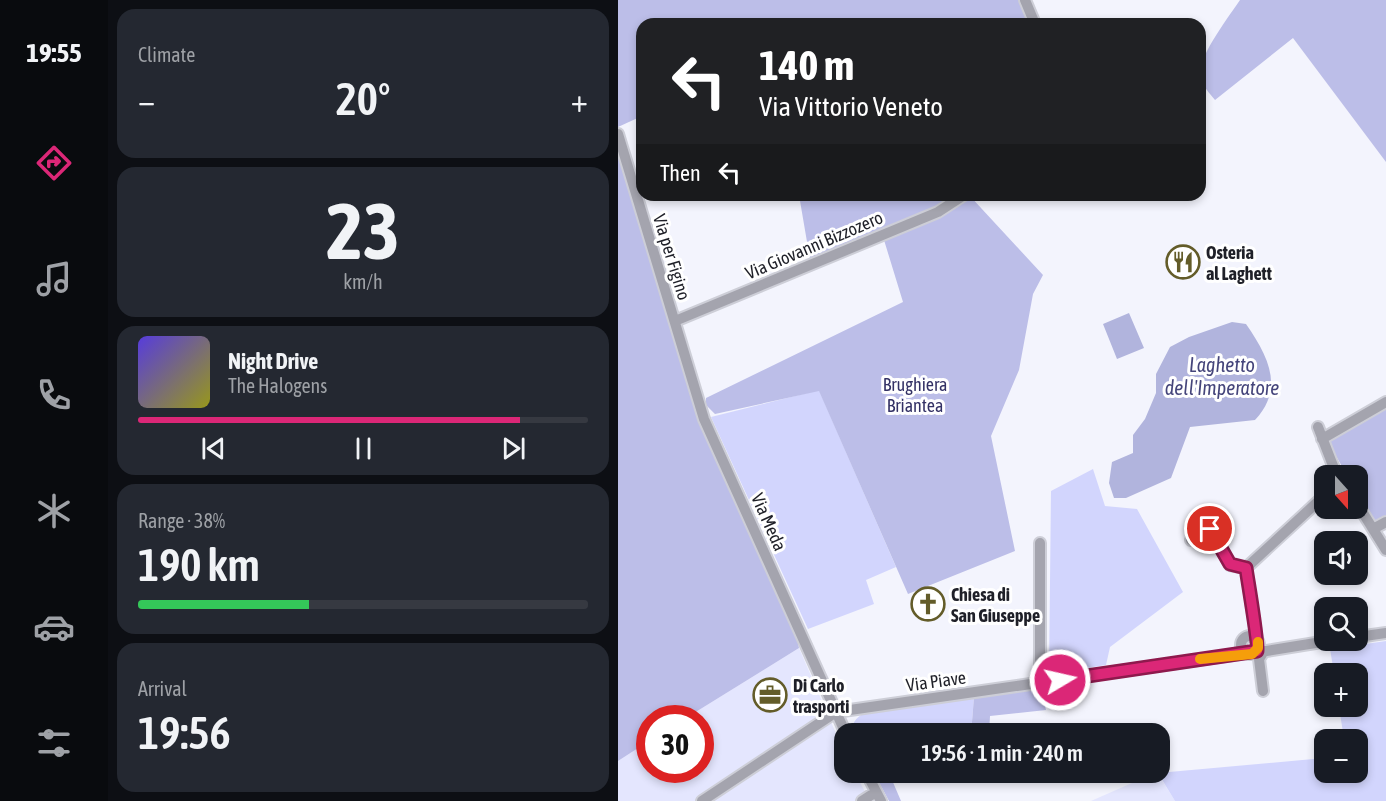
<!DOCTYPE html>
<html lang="en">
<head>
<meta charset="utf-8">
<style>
  :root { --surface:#171b24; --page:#242831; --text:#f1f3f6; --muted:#9ea1a6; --line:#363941; --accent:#db2777 }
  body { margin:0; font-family:"Asap Condensed",sans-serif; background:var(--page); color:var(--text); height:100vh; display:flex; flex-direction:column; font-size:22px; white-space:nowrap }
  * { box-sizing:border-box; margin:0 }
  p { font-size:20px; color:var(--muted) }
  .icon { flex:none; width:33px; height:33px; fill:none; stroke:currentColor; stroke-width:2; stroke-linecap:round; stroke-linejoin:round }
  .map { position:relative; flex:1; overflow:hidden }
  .drawer { display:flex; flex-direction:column; gap:9px; padding:9px; background:#0d0f14; width:510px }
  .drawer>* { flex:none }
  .top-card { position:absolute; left:18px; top:18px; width:570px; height:183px; border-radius:18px; box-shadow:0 3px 9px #0003; background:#202124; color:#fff; overflow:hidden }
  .needle { width:39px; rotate:159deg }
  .buttons { position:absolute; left:696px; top:465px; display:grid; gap:12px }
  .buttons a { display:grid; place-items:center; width:54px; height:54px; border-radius:12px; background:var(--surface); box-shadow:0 3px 9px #0003; font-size:30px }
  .speed { position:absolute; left:18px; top:705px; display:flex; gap:12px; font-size:30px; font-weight:700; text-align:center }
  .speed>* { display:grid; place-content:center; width:78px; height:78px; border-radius:50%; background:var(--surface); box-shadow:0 3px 9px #0003; line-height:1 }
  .speed .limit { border:9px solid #d22; background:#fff; color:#111 }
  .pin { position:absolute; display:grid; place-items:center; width:51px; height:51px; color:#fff; margin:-26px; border:3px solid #fff; border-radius:50%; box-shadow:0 2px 6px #0007 }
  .me { position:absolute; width:66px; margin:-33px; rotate:81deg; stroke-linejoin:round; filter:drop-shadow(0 0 4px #0008) }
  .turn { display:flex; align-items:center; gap:21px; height:126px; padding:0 24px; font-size:27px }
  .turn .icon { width:78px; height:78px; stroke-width:2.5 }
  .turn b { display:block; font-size:42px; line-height:51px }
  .then { display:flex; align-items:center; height:57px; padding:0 24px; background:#0003; gap:12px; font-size:22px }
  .big { font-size:45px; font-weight:600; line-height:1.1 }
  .drawer .tile { flex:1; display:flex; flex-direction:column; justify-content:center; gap:9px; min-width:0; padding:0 21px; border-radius:18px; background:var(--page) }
  .drawer .dial { align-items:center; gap:0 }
  .dial b { font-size:78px; line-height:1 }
  .song { display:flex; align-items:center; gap:18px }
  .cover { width:72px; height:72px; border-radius:9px; background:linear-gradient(135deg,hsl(250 70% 55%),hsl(60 70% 35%)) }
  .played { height:6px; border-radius:3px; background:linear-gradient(90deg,var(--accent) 85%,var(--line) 85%) }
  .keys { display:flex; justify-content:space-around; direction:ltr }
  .heat { display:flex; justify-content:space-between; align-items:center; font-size:33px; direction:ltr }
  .charge { height:9px; border-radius:4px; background:linear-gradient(90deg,#34c759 38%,var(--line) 0) }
  .trip { position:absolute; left:216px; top:723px; width:336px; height:60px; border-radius:18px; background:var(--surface); box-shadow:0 3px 9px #0003; font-weight:600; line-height:60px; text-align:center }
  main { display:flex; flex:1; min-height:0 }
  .dock { display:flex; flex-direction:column; width:108px; justify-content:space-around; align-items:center; background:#090b0e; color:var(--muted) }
  .dock .icon { width:42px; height:42px }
  .dock .selected { color:var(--accent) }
  .dock b { font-size:27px; color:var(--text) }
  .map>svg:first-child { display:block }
  .built { fill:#e4e6fe }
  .green { fill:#d2d5fd }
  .forest { fill:#bcbee8 }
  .water { fill:#b1b4dd }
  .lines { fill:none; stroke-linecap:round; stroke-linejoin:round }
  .minor-casing { stroke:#cdced7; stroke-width:14 }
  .minor { stroke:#a4a4ae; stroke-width:10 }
  .route-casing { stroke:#8e194d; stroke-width:15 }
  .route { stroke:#db2777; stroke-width:10 }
  .slow { stroke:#f59e0b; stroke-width:10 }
  .labels { text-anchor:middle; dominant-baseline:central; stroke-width:6; stroke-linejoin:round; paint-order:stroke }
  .street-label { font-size:18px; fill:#1f2028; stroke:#fff }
  .poi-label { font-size:18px; font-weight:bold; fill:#1f2028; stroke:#fff; text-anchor:start }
  .park-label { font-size:18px; fill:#333165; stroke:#fff }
  .water-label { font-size:20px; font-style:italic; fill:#45457b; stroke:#fff }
</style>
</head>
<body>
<main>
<nav class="dock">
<b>19:55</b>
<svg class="icon selected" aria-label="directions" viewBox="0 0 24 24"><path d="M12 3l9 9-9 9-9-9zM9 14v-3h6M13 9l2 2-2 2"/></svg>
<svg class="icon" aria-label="music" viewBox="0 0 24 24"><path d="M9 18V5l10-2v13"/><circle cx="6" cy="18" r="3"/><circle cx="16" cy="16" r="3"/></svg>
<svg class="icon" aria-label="phone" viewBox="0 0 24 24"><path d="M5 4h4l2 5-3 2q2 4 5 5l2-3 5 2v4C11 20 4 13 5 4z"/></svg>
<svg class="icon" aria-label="climate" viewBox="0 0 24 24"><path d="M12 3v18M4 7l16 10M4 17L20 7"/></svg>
<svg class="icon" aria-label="car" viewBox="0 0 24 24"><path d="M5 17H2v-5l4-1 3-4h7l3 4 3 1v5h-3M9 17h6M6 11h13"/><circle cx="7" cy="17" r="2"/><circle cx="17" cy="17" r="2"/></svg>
<svg class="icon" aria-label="filters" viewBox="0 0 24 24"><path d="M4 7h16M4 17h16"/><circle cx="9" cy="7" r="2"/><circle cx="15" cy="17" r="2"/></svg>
</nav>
<section class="drawer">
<div class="tile"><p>Climate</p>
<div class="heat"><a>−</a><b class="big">20°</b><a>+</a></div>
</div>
<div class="tile dial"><b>23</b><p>km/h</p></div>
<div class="tile">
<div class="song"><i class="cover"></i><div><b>Night Drive</b><p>The Halogens</p></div></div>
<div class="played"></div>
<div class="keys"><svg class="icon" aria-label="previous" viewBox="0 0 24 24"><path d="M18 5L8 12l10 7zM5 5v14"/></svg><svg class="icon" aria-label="pause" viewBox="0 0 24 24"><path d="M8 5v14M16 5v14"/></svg><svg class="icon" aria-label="next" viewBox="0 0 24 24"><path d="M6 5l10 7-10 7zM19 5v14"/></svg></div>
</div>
<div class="tile"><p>Range · 38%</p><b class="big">190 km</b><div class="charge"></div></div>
<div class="tile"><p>Arrival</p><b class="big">19:56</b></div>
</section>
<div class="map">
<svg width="768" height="801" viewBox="0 0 768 801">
  <rect width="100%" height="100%" fill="#f3f4fd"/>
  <path class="built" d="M181,648L226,752V772L237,773L252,801H0V761L31,741L32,770H82V718H68Z
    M539,772L557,801H473Z"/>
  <path class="green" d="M201,390L278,567L248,580L256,604L190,629L93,417Z
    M475,469L487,506L519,509L565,592L492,647L488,665L431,674L433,491Z
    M768,641V801H557L540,773L706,758V772H740V740L726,739L721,707L740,706V674L716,673L712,649Z
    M356,697L353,733H235C234,724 236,719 245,714Z"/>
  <path class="forest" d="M0,0H404L415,24H24V116L0,127Z
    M622,0H768V162L675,38L597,100C592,94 583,84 582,76C579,58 612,15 622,0Z
    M0,145L58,344L178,630L181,648L68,718H32L31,741L0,761Z
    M181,195H351L425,275L415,294L401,370L373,436L397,551L290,594L201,391L97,414L88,405V398L285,302L266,240L194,271Z
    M768,408V518L757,524L740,493V476L729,475L710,442Z
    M422,687L428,710L372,716L371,733L353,734L356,697Z
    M256,773H271L283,801H271Z"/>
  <path class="water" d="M511,313L526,348L499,359L485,324Z
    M614,322L628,324C650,356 667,388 637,420L572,427L553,478L508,498H496L491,483L494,462L515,453V435L527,419L538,393V374L552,347L571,337Z"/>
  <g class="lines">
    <defs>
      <path id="minor" d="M407,0L417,24
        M0,134L86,419L228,734
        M57,321L320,212L346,195
        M700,427L719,476
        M704,439L768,402
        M740,505L768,550
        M755,529L768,522
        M573,540L592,529L612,565L628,568
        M623 645a9 9 0 1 1 18 0a9 9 0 1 1-18 0Z
        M740,637L768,633
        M639,640L628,568L706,496
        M636,653L716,640
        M422,683V543
        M645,691L641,659L646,651
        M248,772L263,801
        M84,801L218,712L628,653
        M244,801L258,792"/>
    </defs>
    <use href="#minor" class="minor-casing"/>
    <use href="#minor" class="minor"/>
  </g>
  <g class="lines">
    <defs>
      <path id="route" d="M442,680L639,651C641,645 630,582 628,568L612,564L592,529"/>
    </defs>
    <use href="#route" class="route-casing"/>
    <use href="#route" class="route"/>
    <path class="slow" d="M582,659L634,654L640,648V642"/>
  </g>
  <defs>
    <symbol id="restaurant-ring" viewBox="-11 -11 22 22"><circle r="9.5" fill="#fff" stroke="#635c29" stroke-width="1.5"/><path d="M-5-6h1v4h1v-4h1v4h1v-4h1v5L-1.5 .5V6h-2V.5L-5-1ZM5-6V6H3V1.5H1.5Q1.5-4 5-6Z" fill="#635c29"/></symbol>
    <symbol id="church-ring" viewBox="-11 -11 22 22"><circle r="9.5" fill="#fff" stroke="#635c29" stroke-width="1.5"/><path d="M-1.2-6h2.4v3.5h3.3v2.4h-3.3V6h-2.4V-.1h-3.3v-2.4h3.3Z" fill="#635c29"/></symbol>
    <symbol id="office-ring" viewBox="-11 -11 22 22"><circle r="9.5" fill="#fff" stroke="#635c29" stroke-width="1.5"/><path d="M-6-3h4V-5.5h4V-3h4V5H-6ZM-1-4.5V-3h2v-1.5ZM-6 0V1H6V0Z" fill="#635c29"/></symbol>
  </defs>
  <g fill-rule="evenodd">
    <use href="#restaurant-ring" x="546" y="243" width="38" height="38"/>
    <use href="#church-ring" x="291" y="585" width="38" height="38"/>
    <use href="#office-ring" x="133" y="676" width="38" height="38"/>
  </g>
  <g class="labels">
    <g class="street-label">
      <text transform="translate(196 245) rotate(-23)">Via Giovanni Bizzozero</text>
      <text transform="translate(54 257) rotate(73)">Via per Figino</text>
      <text transform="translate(151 522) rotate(66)">Via Meda</text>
      <text transform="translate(318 681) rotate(-8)">Via Piave</text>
    </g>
    <g class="poi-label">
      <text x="588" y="252">Osteria<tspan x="588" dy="21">al Laghett</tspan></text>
      <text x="333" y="594">Chiesa di<tspan x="333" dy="21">San Giuseppe</tspan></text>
      <text x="175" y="685">Di Carlo<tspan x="175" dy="21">trasporti</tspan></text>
    </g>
    <g class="park-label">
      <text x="297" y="384">Brughiera<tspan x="297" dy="21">Briantea</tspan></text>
    </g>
    <g class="water-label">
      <text x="604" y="364">Laghetto<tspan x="604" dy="23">dell'Imperatore</tspan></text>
    </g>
  </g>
</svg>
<div class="buttons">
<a><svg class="needle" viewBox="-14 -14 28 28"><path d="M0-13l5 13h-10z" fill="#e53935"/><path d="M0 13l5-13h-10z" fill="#9ea1a6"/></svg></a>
<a><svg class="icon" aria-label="sound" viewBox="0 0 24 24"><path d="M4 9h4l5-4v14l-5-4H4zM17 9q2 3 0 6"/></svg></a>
<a><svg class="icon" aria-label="search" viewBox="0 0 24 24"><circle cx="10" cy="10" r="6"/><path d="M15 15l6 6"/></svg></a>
<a>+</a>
<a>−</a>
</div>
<div class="speed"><div class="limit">30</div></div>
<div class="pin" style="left:592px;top:529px;background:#d93025"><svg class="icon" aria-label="arrive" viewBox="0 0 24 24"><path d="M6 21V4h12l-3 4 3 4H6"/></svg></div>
<svg class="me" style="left:442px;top:680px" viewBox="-20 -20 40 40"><circle r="17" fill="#db2777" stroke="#fff" stroke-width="3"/><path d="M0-11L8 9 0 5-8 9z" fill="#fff"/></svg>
<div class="trip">19:56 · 1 min · 240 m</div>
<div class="top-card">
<div class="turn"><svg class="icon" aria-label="left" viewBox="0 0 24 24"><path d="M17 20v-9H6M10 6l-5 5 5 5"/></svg><div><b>140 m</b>Via Vittorio Veneto</div></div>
<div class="then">Then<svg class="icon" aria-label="left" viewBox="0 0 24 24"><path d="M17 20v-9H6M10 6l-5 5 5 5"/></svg></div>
</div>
</div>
</main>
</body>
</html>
